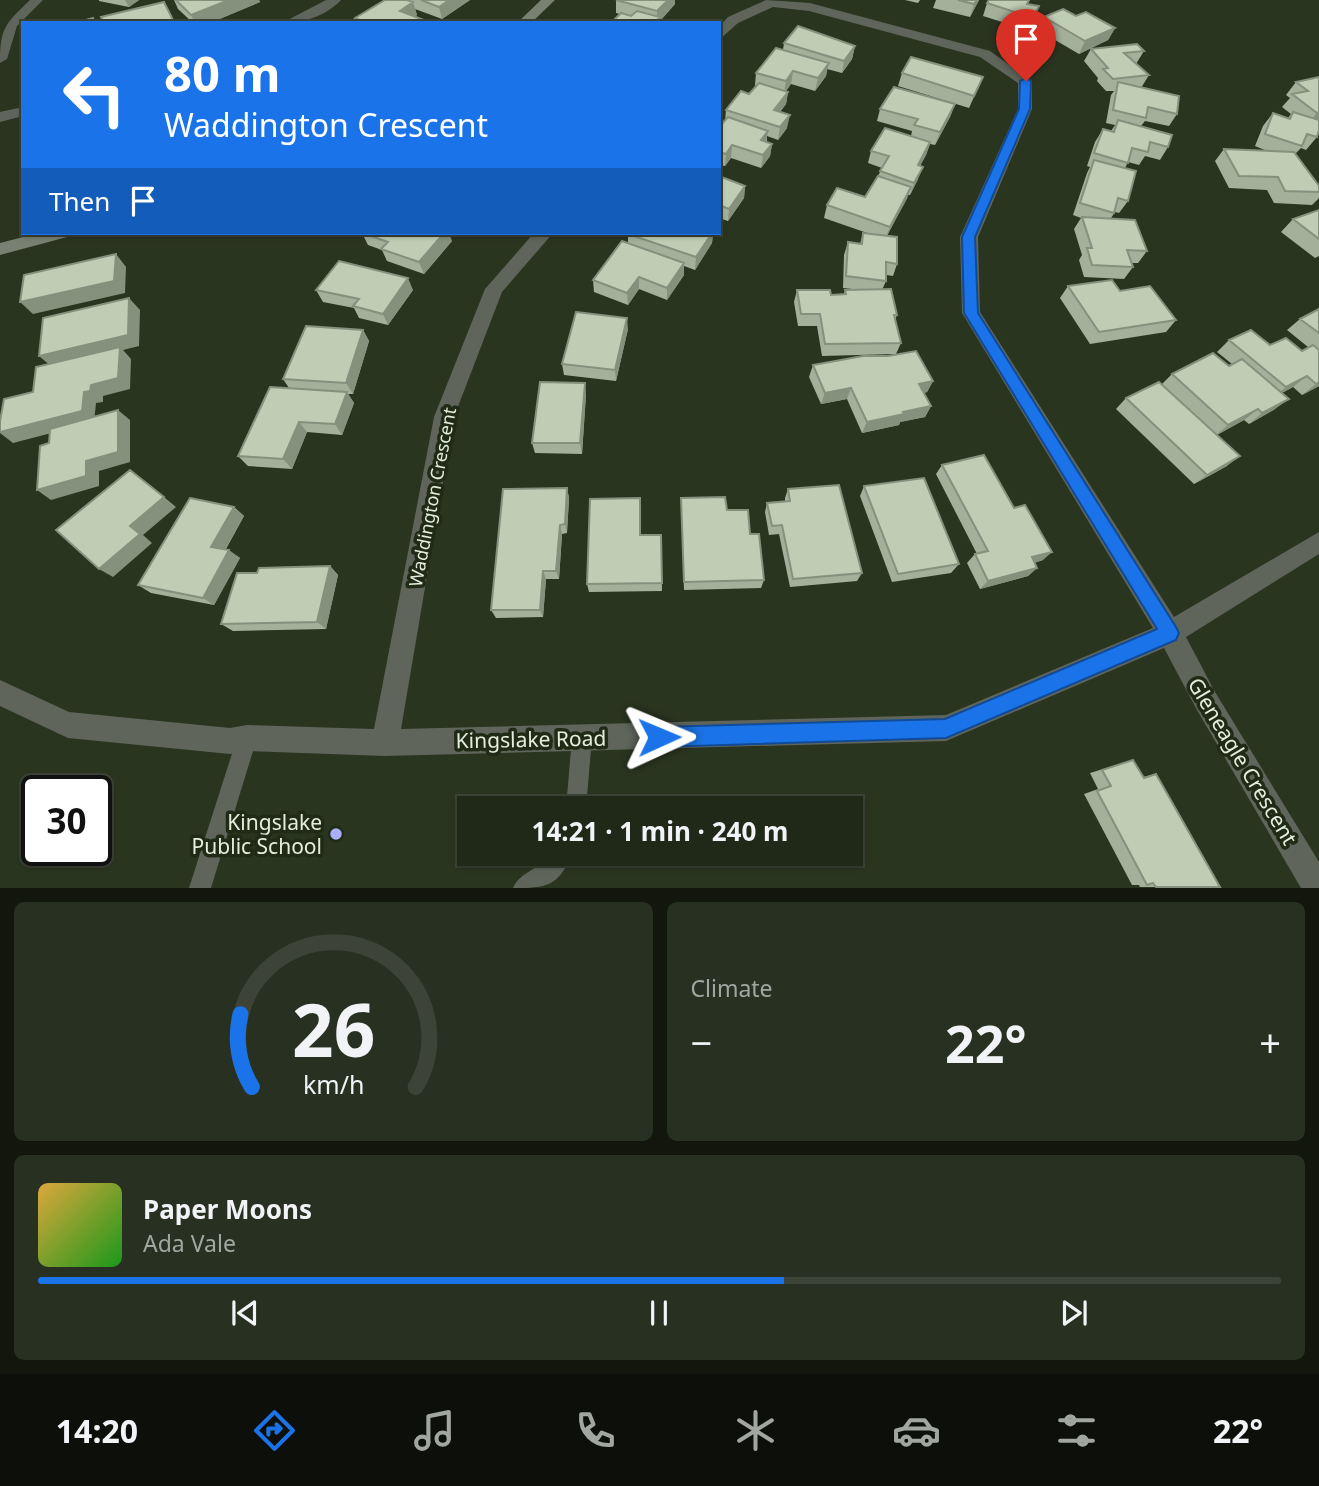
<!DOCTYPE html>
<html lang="en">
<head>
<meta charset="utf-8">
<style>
  :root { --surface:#202818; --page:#283021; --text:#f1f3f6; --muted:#a2a6a2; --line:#3d4437; --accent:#1a73e8 }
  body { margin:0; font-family:"Noto Sans",sans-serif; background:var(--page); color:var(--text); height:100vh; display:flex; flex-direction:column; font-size:26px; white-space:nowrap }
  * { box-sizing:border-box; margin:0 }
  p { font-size:23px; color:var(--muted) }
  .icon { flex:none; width:38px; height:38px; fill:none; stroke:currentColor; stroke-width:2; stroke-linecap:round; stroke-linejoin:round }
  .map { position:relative; height:888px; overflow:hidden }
  .sheet { display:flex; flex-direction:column; gap:14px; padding:14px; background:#12160d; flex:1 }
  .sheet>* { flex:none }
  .banner { position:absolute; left:21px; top:21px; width:700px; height:214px; border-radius:0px; box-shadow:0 2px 5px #0004,0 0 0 2px var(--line); background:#1a73e8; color:#fff; overflow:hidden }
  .speed { position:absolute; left:21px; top:775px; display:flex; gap:14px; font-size:35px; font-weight:700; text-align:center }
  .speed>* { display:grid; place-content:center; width:91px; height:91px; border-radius:50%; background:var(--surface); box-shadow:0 2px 5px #0004,0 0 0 2px var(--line); line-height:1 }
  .speed .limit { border:4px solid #111; border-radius:10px; background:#fff; color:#111 }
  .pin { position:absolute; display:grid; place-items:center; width:60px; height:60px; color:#fff; margin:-72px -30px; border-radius:50% 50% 50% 0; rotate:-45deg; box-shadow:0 0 7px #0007 }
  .pin .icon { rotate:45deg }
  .me { position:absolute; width:77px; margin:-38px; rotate:89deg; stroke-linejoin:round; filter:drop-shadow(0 0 5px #0008) }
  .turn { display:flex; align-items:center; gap:24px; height:147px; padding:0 28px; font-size:32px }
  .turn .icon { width:91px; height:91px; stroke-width:2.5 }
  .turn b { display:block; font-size:49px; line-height:60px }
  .then { display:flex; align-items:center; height:66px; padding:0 28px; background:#0003; gap:14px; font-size:26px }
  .big { font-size:52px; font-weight:700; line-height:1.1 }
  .sheet .tile { flex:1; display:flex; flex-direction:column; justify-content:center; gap:10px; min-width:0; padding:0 24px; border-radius:10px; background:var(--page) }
  .sheet .dial { align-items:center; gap:0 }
  .dial svg { height:182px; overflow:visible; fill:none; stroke:var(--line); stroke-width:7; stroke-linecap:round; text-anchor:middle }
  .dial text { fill:var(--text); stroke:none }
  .song { display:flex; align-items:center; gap:21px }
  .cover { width:84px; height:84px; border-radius:10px; background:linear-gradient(135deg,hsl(40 70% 55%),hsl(120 70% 35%)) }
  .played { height:7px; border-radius:4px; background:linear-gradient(90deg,var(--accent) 60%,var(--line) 60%) }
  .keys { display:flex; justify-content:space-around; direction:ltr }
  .heat { display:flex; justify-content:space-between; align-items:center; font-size:38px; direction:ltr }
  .sheet .tiles { flex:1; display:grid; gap:14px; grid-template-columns:1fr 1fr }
  .tile:last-child { grid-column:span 2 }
  .trip { position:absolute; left:457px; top:796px; width:406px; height:70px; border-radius:0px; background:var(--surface); box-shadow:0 2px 5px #0004,0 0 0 2px var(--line); font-weight:700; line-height:70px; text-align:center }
  .tabs { display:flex; height:112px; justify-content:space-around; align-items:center; background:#0d100a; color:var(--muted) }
  .tabs .icon { width:49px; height:49px }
  .tabs .active { color:var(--accent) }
  .tabs b { font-size:32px; color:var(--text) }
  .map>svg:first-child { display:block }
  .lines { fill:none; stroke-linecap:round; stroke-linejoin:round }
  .lane { fill:#5f655b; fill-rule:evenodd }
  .street { fill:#5f655b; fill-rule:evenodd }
  .secondary { fill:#798272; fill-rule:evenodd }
  .wall { fill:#a3b09a }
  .shaded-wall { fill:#85907d }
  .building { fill:#becdb3; stroke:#85907d; stroke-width:2 }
  .route { fill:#1a73e8; stroke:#114b97; stroke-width:2 }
  .poi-dot { fill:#abaffb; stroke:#202b16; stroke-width:2.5 }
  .labels { text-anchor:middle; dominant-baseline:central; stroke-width:7; stroke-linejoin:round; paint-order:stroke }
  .street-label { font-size:18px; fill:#e4ecde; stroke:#202b16 }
  .near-street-label { font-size:21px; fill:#e4ecde; stroke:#202b16 }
  .near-poi-label { font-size:21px; fill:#e4ecde; stroke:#202b16; text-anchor:end }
</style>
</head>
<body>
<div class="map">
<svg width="1319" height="888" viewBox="0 0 1319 888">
  <rect width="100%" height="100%" fill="#2a3520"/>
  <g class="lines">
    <path class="lane" d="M247,728L254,731L257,738L211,888H189L237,738L240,731Z
      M582,728L589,731L592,738L586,808H566L572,738L575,731Z
      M550,854H572C558,887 547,888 513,888C520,871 542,869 550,854Z"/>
    <path class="street" d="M30,0H43L17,26L7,59L0,63C0,28 5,24 30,0Z
      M326,0H341C326,16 304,23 282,23Z
      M766,0L810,3L990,51L1032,81V109L978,237L980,312L1174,617L1319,532V554L1186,637L1215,692L1319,862V888H1301L1197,710L1164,648L946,741L385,756L247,751L230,754L68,738L0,706V680L69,712L230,728L247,725L374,729L434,417L485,289L534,233H553L502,292L454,417L401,729L946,715L1153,628L962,313L960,237L1018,109V83L980,57L809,11L773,7L738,23L719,40V27L728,17Z
      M23,107V116L0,122V112Z"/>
    <path class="secondary" d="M541,0H555L531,23H517Z
      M39,233H70L67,237L0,255V243Z"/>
  </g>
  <path class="wall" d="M99,0H139L129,7L99,1Z
    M174,0H259L260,2L210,23H193L178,9Z
    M409,0H470L442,19L415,9L417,15L414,17L424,23H357L355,18Z
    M616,0H675V4L660,21V23L616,13Z
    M905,0H920L918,3Z
    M936,0H979L970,17L933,8Z
    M987,3L1028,4L1039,6L1028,30L983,16Z
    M1076,16L1115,28L1108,40L1079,54L1038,30L1044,17Z
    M784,43L855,46L852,59L842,73L827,69L826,76L815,91L791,84L786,91L788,92L786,104L780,112L787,128L778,140L767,136V142L772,144L770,156L761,168L731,158L725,166L719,165V127L725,121L726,110L749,94L756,86L755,85L756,73L783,50Z
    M1091,49L1144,51L1136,64L1149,75L1141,88L1177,114L1169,126L1145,121L1141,126L1168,147L1160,160L1145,156L1139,165L1128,162L1125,168L1128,201L1119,213L1115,212L1111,218L1147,251L1138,263H1132L1133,267L1124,279L1084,277L1079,260L1082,255L1074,229L1081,218L1073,215L1087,173L1090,167L1087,166L1095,142L1103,129L1111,131L1115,125L1106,123L1111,95L1114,91H1106L1097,81L1098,78L1084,61Z
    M902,73L983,77L969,108L898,86Z
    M1319,77L1317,137L1306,150L1301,148L1295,154L1319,186V198L1312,205L1274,203L1267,190L1229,188L1215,161L1224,149L1267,151L1255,146L1263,126L1273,113L1288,118L1291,114L1282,107L1290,98L1286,95L1296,82Z
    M955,104L950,117L935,145L930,144L926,155L920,166L918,179L910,195H908L887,236L897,264L893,276L886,275V281L882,290L897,315L895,320L901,343L896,354L822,356L817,326H798L794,302L797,290L831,295L844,294L845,290H861L843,288L844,255L848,242L860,244L863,233L870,234L824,218L827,205L865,197L878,176L882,168L868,163L871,151L911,136L912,131L877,121L880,109Z
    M719,176L745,186L744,198L728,221L719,218Z
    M1319,210V256L1315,258L1281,232L1293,219Z
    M362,233L452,241L424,274L387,261L382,250L368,245Z
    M629,233H713L712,243L695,270L684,266V275L667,300L639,289L628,305L594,292L593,280L628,243V234Z
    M1068,286L1120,291L1176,320L1166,332L1090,344L1060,298Z
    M316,290H413L388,325L359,318L354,308L323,302Z
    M1319,309V386L1302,395L1293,387L1282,393L1275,409L1249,424L1244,420L1217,435L1227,466L1194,484L1116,409L1126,398L1162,384L1172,374L1229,366L1232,364L1217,352L1229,340L1302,351L1308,347L1287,330L1300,319Z
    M628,329L616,381L564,375L562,364Z
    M363,330L369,341L353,394H348L354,403L342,435L307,432L292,469L248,466L238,456L289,388L283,379Z
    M813,365L933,381L927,392L924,393L931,406L925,417L900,422L899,425L862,433L847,399L821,404L809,377Z
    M586,394L582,454L535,453L532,443Z
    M942,465L1043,560L1034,563L1037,568L1028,576L980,589L967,563L975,554H977L936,474Z
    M864,486L959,564L951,573L892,582L860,496Z
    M567,488L569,498L567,533L562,534L559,579H546L543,617L496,618L491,610Z
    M788,489L862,573L857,581L790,587L779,534L769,535L765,512L767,503L785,501V498Z
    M681,498L750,534L764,580L761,588L684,590Z
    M234,507L244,516L226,549L240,558L214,605L151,593L138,585Z
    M641,535H661L662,591L589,592L587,584Z
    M330,566L338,575L326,629L233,631L221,624Z
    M1133,760L1143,777L1156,774L1220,887H1140L1139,885H1132L1084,794L1098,789L1090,773Z"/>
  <path class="shaded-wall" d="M125,0H139L129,7Z
    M229,0H259L260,2L210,23H195L191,15Z
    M449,0H470L442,19L439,7Z
    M668,0H675V4L660,21V23H655L657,20V11Z
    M977,0H979L970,17L974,4Z
    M413,2L417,15L404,23L400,11Z
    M1115,28L1108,40L1079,54L1085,41Z
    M855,46L852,59L842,73L844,61Z
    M829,63L826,76L815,91L818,78Z
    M793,71L791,84L784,94L786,81Z
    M788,92L786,104L772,123L774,110Z
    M955,104L950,117L935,145L940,132Z
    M1319,112V123L1306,126L1317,113Z
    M790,115L787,128L778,140L780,127Z
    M768,131L766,143L761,140Z
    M930,142L926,155L913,178L918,165Z
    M772,144L770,156L761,168L763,155Z
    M732,145L731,158L725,166L726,154Z
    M923,167L918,179L910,195L914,183Z
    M745,186L744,198L728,221L729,209Z
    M911,187L907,199L885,239L890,227Z
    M444,233H449L452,241L424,274L419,262Z
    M712,233H713L712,243L695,270L696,257Z
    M116,254L126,267L125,293L33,314L20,302Z
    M684,263V275L667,300V288Z
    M639,277V289L628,305L627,293Z
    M408,278L413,290L388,325L383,314Z
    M129,298L140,310L139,346L123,350L131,359L130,389L103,396V402L96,403L94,422L13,443L0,433V432L84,392L91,385L52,367L39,356Z
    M627,318L628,329L616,381L615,370Z
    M363,330L369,341L353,394L346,383Z
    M1307,376L1293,387L1272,398L1286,387Z
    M933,381L927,392L914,395L919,384Z
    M1319,382V386L1302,395L1316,384Z
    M585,383L586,394L582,454L580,443Z
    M851,388L847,399L821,404L825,393Z
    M347,392L354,403L342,435L335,424Z
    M1289,399L1275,409L1249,424L1262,413Z
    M931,406L925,417L900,422L899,425L862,433L867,422L903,412Z
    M1258,409L1244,420L1216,435L1228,425Z
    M118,410L130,420V462L99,471V486L51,500L37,490L86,461Z
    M299,422L307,432L292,469L283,459Z
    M1240,456L1227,466L1194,484L1207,475Z
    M567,488L569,498L567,533L565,524Z
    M164,497L176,507L143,535L152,543L113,577L99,569L130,526Z
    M234,507L244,516L222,555L211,547Z
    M560,525L562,534L559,579L556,571Z
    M229,550L240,558L214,605L203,598Z
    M1052,552L1043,560L1022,566L1032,557Z
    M330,566L338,575L326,629L317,622Z
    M1037,568L1028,576L980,589L988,581Z
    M543,571L546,579L543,617L540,610Z"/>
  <path class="building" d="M176,0H229L191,15Z
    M385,0H407L413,2L400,11L424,20L420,23H367L355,18Z
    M421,0H449L439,7Z
    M616,0H668L657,11Z
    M958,0H977L974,4Z
    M989,0H1029L1027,4L1039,6L1033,18L987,3Z
    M164,2L173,20L165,23H104L101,17Z
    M1063,9L1076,16L1086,12L1115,28L1085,41L1044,17Z
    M637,11L660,17L655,23H611L621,13L631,16Z
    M93,18L95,23H75Z
    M798,26L855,46L844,61L784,43Z
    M1137,44L1144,51L1124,53L1149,75L1113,79L1103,69L1108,68L1091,49Z
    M776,48L829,63L818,78L793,71L786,81L756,73Z
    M911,57L983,77L974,96L902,73Z
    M1319,77V112L1317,113L1292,94L1308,91L1296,82Z
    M1118,82L1179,96L1177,114L1148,107L1146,118L1113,110Z
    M759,83L788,92L774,110L790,115L780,127L726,110L741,91L749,94Z
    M894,87L955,104L940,132L914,125L918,119L880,109Z
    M1293,112L1319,120V130L1317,137L1307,134L1302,146L1265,134L1273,113L1290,119Z
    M728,117L768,131L761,140L772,144L763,155L732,145L726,154L719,152V127Z
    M1118,120L1172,135L1168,147L1150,142L1148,152L1132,148L1128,163L1094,153L1103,129L1114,132Z
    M885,128L930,142L918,165L923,167L914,183L880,171L889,156L871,151Z
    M1224,149L1294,152L1319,186V192L1285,191L1278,177L1239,176Z
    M1094,160L1136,171L1128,201L1118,198L1114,213L1080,203Z
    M719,176L745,186L729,209L719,205Z
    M878,176L911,187L890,227L827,205L837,188L865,197Z
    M1319,210V239L1293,219Z
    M1082,217L1135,220L1147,251L1127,250L1133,267L1092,265L1087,248H1092Z
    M362,233H444L419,262L381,249L388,242Z
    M629,233H712L696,257L628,234Z
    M863,233L897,237V264L886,262V281L846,276L848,242L862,244Z
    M622,241L684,263L667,288L639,277L627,293L593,280Z
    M116,254L114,281L20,302L24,275Z
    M339,261L408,278L383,314L353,306L359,299L316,290Z
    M1112,280L1120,291L1150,286L1176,320L1099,332L1068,286Z
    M891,289L897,315H894L901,343L825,344L820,314H801L797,290H830L831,295L846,294L845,290Z
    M129,298L128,335L39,356L43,318Z
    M1319,309V333L1300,319Z
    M576,312L627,318L615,370L562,364Z
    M306,326L363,330L346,383L283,379Z
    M1251,330L1270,345L1286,338L1302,351L1313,345L1319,350V382L1316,384L1307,376L1286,387L1229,340Z
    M120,347L118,378L91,385L90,391L84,392L82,411L0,432V421L4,399L33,392L36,367Z
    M916,351L933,381L919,384L931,406L903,412L904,414L867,422L851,388L825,393L813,365L863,356H888Z
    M1213,353L1229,366L1242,359L1289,399L1262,413L1258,409L1228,425L1172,374Z
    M540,382L585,383L580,443H532Z
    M1159,382L1240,456L1207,475L1126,398Z
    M270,387L347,392L335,424L299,422L283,459L238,456Z
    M118,410V452L86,461V476L37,490L40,446L49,443L50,429Z
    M984,455L1014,508L1025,505L1052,552L1032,557L1037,568L988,581L975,554L988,551L942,465Z
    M130,470L164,497L130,526L140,534L99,569L56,530Z
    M924,478L959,564L898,574L864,486Z
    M839,485L862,573L793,579L782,525L772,526L767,503L790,501L788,489Z
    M567,488L565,524L560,525L556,571H543L540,610H491L503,489Z
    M725,497L727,510H748L750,534H759L764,580L684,582L681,498Z
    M190,498L234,507L211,547L229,550L203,598L138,585Z
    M640,498V535H661L662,583L587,584L590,499Z
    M330,566L317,622L221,624L237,573H257L259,568Z
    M1133,760L1144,778L1156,774L1220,887H1156L1153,883L1147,885L1097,791L1111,786L1102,770Z"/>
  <path class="route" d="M1026,78L1031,81L1030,109L975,237L978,313L1176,627L1179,633L1176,640L946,738L659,747L652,744L649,737L652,730L659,727L945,719L1157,629L964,313L962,237L1019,109L1020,81Z"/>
  <circle class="poi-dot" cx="336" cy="834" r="7"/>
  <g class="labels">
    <g class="street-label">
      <text transform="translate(432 497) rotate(-79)">Waddington Crescent</text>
    </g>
    <g class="near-street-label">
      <text transform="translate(531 739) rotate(-1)">Kingslake Road</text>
      <text transform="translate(1243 761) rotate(59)">Gleneagle Crescent</text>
    </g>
    <g class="near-poi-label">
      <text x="322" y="822">Kingslake<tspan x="322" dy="24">Public School</tspan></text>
    </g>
  </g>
</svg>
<div class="speed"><div class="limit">30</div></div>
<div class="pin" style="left:1026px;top:81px;background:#d93025"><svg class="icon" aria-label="arrive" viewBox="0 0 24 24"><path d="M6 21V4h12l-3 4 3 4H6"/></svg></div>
<svg class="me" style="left:659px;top:737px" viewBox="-20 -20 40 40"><path d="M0-17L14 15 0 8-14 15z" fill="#1a73e8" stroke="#fff" stroke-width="4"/></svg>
<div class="trip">14:21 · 1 min · 240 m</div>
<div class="banner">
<div class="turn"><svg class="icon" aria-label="left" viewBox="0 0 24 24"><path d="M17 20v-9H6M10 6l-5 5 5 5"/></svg><div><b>80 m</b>Waddington Crescent</div></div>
<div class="then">Then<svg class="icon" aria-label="arrive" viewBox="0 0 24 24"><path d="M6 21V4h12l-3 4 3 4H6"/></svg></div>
</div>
</div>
<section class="sheet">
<div class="tiles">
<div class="tile dial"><svg viewBox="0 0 100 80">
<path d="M14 69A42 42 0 1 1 86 69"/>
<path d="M14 69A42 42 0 0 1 9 37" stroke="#1a73e8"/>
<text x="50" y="56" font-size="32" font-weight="700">26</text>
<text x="50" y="72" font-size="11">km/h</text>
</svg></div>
<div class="tile"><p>Climate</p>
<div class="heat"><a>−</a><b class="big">22°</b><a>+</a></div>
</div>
<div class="tile">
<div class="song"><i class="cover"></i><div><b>Paper Moons</b><p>Ada Vale</p></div></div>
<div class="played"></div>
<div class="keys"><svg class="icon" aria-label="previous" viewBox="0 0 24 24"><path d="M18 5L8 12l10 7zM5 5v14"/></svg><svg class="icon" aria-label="pause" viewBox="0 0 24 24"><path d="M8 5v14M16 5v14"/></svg><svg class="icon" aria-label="next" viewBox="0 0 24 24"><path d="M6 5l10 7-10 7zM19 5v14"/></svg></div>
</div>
</div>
</section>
<nav class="tabs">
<b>14:20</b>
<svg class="icon active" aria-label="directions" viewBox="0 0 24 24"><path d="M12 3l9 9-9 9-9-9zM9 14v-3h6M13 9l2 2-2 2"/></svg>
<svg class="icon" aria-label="music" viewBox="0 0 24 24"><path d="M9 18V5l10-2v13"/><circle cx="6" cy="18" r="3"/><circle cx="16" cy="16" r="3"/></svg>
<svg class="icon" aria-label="phone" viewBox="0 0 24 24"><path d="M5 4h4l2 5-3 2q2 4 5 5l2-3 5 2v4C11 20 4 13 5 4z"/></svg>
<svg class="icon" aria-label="climate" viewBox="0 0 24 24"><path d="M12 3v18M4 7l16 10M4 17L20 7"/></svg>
<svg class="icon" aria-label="car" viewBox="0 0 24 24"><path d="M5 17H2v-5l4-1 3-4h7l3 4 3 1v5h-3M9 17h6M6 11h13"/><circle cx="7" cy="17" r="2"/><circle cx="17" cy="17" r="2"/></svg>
<svg class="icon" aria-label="filters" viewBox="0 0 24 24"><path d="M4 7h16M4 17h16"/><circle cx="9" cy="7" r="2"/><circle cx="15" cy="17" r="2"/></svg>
<b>22°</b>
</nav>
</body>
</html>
